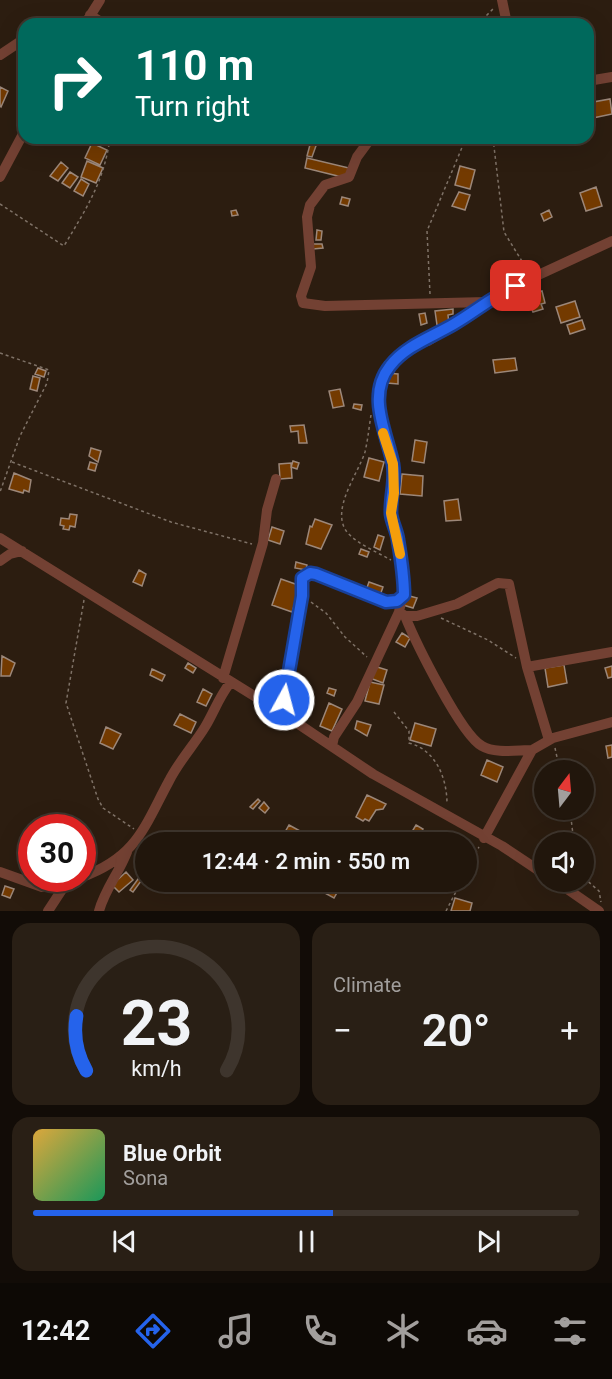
<!DOCTYPE html>
<html lang="en">
<head>
<meta charset="utf-8">
<style>
  :root { --surface:#21160c; --page:#291f15; --text:#f1f3f6; --muted:#a29f9d; --line:#3e352d; --accent:#2563eb }
  body { margin:0; font-family:Roboto,sans-serif; background:var(--page); color:var(--text); height:100vh; display:flex; flex-direction:column; font-size:22px; white-space:nowrap }
  * { box-sizing:border-box; margin:0 }
  p { font-size:20px; color:var(--muted) }
  .icon { flex:none; width:33px; height:33px; fill:none; stroke:currentColor; stroke-width:2; stroke-linecap:round; stroke-linejoin:round }
  .map { position:relative; height:911px; overflow:hidden }
  .details { display:flex; flex-direction:column; gap:12px; padding:12px; background:#120c07; flex:1 }
  .details>* { flex:none }
  .guide { position:absolute; left:18px; top:18px; width:576px; height:126px; border-radius:18px; box-shadow:0 6px 24px #0002,0 0 0 2px var(--line); background:#00695c; color:#fff; overflow:hidden }
  .needle { width:39px; rotate:16deg }
  .tools { position:absolute; left:534px; top:760px; display:grid; gap:12px }
  .tools a { display:grid; place-items:center; width:60px; height:60px; border-radius:50%; background:var(--surface); box-shadow:0 6px 24px #0002,0 0 0 2px var(--line); font-size:30px }
  .speed { position:absolute; left:18px; top:814px; display:flex; gap:12px; font-size:30px; font-weight:700; text-align:center }
  .speed>* { display:grid; place-content:center; width:78px; height:78px; border-radius:50%; background:var(--surface); box-shadow:0 6px 24px #0002,0 0 0 2px var(--line); line-height:1 }
  .speed .limit { border:9px solid #d22; background:#fff; color:#111 }
  .pin { position:absolute; display:grid; place-items:center; width:51px; height:51px; color:#fff; margin:-26px; border-radius:12px; box-shadow:0 3px 9px #0006 }
  .me { position:absolute; width:66px; margin:-33px; rotate:7deg; stroke-linejoin:round; filter:drop-shadow(0 0 4px #0008) }
  .turn { display:flex; align-items:center; gap:21px; height:126px; padding:0 18px; font-size:27px }
  .turn .icon { width:78px; height:78px; stroke-width:2.5 }
  .turn b { display:block; font-size:42px; line-height:51px }
  .big { font-size:45px; font-weight:600; line-height:1.1 }
  .details .card { flex:1; display:flex; flex-direction:column; justify-content:center; gap:9px; min-width:0; padding:0 21px; border-radius:18px; background:var(--page) }
  .details .dial { align-items:center; gap:0 }
  .dial svg { height:156px; overflow:visible; fill:none; stroke:var(--line); stroke-width:7; stroke-linecap:round; text-anchor:middle }
  .dial text { fill:var(--text); stroke:none }
  .song { display:flex; align-items:center; gap:18px }
  .cover { width:72px; height:72px; border-radius:9px; background:linear-gradient(135deg,hsl(40 70% 55%),hsl(150 70% 35%)) }
  .played { height:6px; border-radius:3px; background:linear-gradient(90deg,var(--accent) 55%,var(--line) 55%) }
  .keys { display:flex; justify-content:space-around; direction:ltr }
  .heat { display:flex; justify-content:space-between; align-items:center; font-size:33px; direction:ltr }
  .details .tiles { flex:1; display:grid; gap:12px; grid-template-columns:1fr 1fr }
  .card:last-child { grid-column:span 2 }
  .trip { position:absolute; left:135px; top:832px; width:342px; height:60px; border-radius:30px; background:var(--surface); box-shadow:0 6px 24px #0002,0 0 0 2px var(--line); font-weight:600; line-height:60px; text-align:center }
  .tab-bar { display:flex; height:96px; justify-content:space-around; align-items:center; background:#0d0905; color:var(--muted) }
  .tab-bar .icon { width:42px; height:42px }
  .tab-bar .on { color:var(--accent) }
  .tab-bar b { font-size:27px; color:var(--text) }
  .map>svg:first-child { display:block }
  .building { fill:#733a00; stroke:#9c8779; stroke-width:1.5 }
  .lines { fill:none; stroke-linecap:round; stroke-linejoin:round }
  .path { stroke:#7f7267; stroke-width:1.5; stroke-dasharray:3 3; stroke-linecap:butt }
  .minor { stroke:#734133; stroke-width:10 }
  .route-casing { stroke:#184099; stroke-width:15 }
  .route { stroke:#2563eb; stroke-width:10 }
  .slow { stroke:#f59e0b; stroke-width:10 }
</style>
</head>
<body>
<div class="map">
<svg width="612" height="911" viewBox="0 0 612 911">
  <rect width="100%" height="100%" fill="#2c1d10"/>
  <path class="building" d="M0,87L8,91L1,107L0,106Z
    M610,99L612,114L588,119V103Z
    M311,141L317,143L312,157L307,156Z
    M92,143L107,150L100,165L85,158Z
    M307,158L349,168L346,178L305,168Z
    M87,161L103,168L96,183L81,177Z
    M61,162L68,168L58,181L50,176Z
    M460,166L475,170L470,189L455,185Z
    M70,172L78,177L70,188L62,183Z
    M81,179L89,184L83,196L74,191Z
    M596,187L602,206L586,211L580,193Z
    M459,192L470,195L465,210L452,206Z
    M342,197L350,199L348,206L340,204Z
    M236,210L238,215L232,216L231,211Z
    M549,210L552,217L544,221L541,214Z
    M317,230L322,231L321,240H316Z
    M312,244H322L323,248L313,249Z
    M536,285L538,292L542,291L545,303L541,304L543,309L533,312L531,307L526,309L522,296L527,295L526,288Z
    M575,301L580,317L561,323L556,307Z
    M453,309V314L448,315L449,324L437,325L435,311Z
    M425,313L427,323L421,325L419,314Z
    M582,320L585,329L570,334L567,325Z
    M515,358L517,370L495,373L493,360Z
    M38,368L46,371L44,377L35,374Z
    M387,373L398,374V384L387,383Z
    M33,376L40,378L37,391L30,389Z
    M340,389L344,406L333,408L329,391Z
    M354,404L362,405L361,410L353,408Z
    M304,425L307,443H299L298,431L291,432L290,426Z
    M415,440L427,442L424,463L412,461Z
    M91,448L101,451L98,462L89,456Z
    M369,458L384,462L379,481L364,477Z
    M293,461L299,463L297,469L291,467Z
    M90,462L97,464L95,471L88,469Z
    M291,463L292,478L280,479L279,464Z
    M14,473L31,480L29,492L24,490L23,493L9,489Z
    M402,474L423,476L422,496L400,494Z
    M458,499L461,520L446,521L444,501Z
    M70,514L77,515L75,527L70,526L69,530L63,529L64,526L60,525L61,518L69,519Z
    M315,519L332,525L321,549L306,544L310,526L312,527Z
    M272,527L284,531L280,544L268,540Z
    M378,535L384,537L380,550L374,547Z
    M361,549L369,552L367,557L359,554Z
    M296,562L307,565L306,570L295,568Z
    M139,570L146,574L142,586L133,582Z
    M281,579L301,586L292,612L272,605Z
    M369,582L383,587L379,598L365,593Z
    M406,595L417,598L413,608L403,605Z
    M402,633L410,638L405,647L396,642Z
    M2,656L15,663L10,676H1Z
    M188,663L196,668L193,673L185,668Z
    M564,665L567,683L548,687L545,668Z
    M374,666L387,670L383,683L370,678Z
    M612,666V677L608,678L605,668Z
    M152,669L165,675L162,681L150,675Z
    M370,682L384,685L379,704L365,701Z
    M329,688L336,690L334,696L327,693Z
    M203,689L212,694L206,706L197,702Z
    M329,703L342,709L332,731L320,726Z
    M180,714L196,722L191,733L174,725Z
    M357,721L371,725L367,736L355,729Z
    M415,723L436,729L431,746L410,740Z
    M106,727L121,734L113,749L100,743Z
    M612,745V757L608,758L606,746Z
    M487,760L503,767L497,782L481,775Z
    M367,795L386,804L383,809L376,810L369,821L365,819L363,821L356,817Z
    M258,799L260,801L253,809L250,807Z
    M264,802L269,808L265,813L259,808Z
    M289,825L302,832L296,843L280,841Z
    M416,825L423,829L417,839L410,835Z
    M126,872L133,880L119,892L112,885Z
    M138,879L141,881L133,892L130,890Z
    M303,882H314L311,891L301,887Z
    M326,882H343L334,898L321,891Z
    M5,886L14,889L10,898L2,895Z
    M455,898L472,903L470,911H451Z"/>
  <g class="lines">
    <path class="path" d="M478,24L495,7
      M493,138L504,232L528,271
      M0,204L64,246C86,209 104,182 110,138
      M430,294L427,231L466,138
      M0,353L49,370L47,383L20,436L0,492
      M371,415C369,427 368,439 365,452C358,474 330,510 347,532C357,544 377,552 391,560
      M12,462L171,522L252,544
      M84,600L66,703L98,799L103,808L134,829
      M311,602L326,613L345,637L367,657
      M441,618L488,640L516,658
      M394,712L409,731V743C436,750 447,778 447,804
      M555,748L560,771
      M570,810L574,843
      M466,869L479,847
      M584,878L599,891L601,902
      M446,911L461,882"/>
    <path class="minor" d="M502,0L507,24
      M90,15L104,24
      M49,24L86,22
      M85,24L100,0
      M0,55L24,39
      M588,81L612,77
      M371,138L357,157L349,177L325,185L310,205L307,217L311,267L301,296L303,303L325,306L486,302
      M0,177L24,132
      M0,538L291,719L373,774L502,846L544,874
      M0,561L10,554L22,551
      M405,616H417L457,604L498,583L509,584L527,667L549,740
      M527,667L612,652
      M223,678L263,543L267,510L276,479
      M291,719L284,700L285,684L302,596V578L310,574H316C339,582 380,608 402,599
      M332,746L334,737L357,702L399,612
      M532,750C517,750 495,754 482,746C461,735 415,641 405,616L399,612L404,587L398,539L391,513L394,493L393,463L379,409L381,383L389,367L414,345L428,341L479,309L497,294L612,241
      M484,838L532,750L553,738L612,722
      M0,872L42,887L76,879
      M82,877C137,857 144,827 169,781C179,761 194,745 205,727C214,712 219,697 230,683
      M557,882L599,911
      M48,911L67,882
      M99,911C105,889 119,873 127,852"/>
  </g>
  <g class="lines">
    <defs>
      <path id="route" d="M284,700L302,596V578L310,573L316,574L386,602L397,601L404,595C404,578 401,558 398,540C397,531 392,523 391,514C390,497 396,481 393,464C387,433 366,396 390,366C405,346 432,337 454,324C475,312 493,296 516,286"/>
    </defs>
    <use href="#route" class="route-casing"/>
    <use href="#route" class="route"/>
    <path class="slow" d="M383,433L393,464L394,493L391,513L400,554"/>
  </g>
</svg>
<div class="tools">
<a><svg class="needle" viewBox="-14 -14 28 28"><path d="M0-13l5 13h-10z" fill="#e53935"/><path d="M0 13l5-13h-10z" fill="#a29f9d"/></svg></a>
<a><svg class="icon" aria-label="sound" viewBox="0 0 24 24"><path d="M4 9h4l5-4v14l-5-4H4zM17 9q2 3 0 6"/></svg></a>
</div>
<div class="speed"><div class="limit">30</div></div>
<div class="pin" style="left:516px;top:286px;background:#d93025"><svg class="icon" aria-label="arrive" viewBox="0 0 24 24"><path d="M6 21V4h12l-3 4 3 4H6"/></svg></div>
<svg class="me" style="left:284px;top:700px" viewBox="-20 -20 40 40"><circle r="17" fill="#2563eb" stroke="#fff" stroke-width="3"/><path d="M0-11L8 9 0 5-8 9z" fill="#fff"/></svg>
<div class="trip">12:44 · 2 min · 550 m</div>
<div class="guide">
<div class="turn"><svg class="icon" aria-label="right" viewBox="0 0 24 24"><path d="M7 20v-9h11M14 6l5 5-5 5"/></svg><div><b>110 m</b>Turn right</div></div>
</div>
</div>
<section class="details">
<div class="tiles">
<div class="card dial"><svg viewBox="0 0 100 80">
<path d="M14 69A42 42 0 1 1 86 69"/>
<path d="M14 69A42 42 0 0 1 9 41" stroke="#2563eb"/>
<text x="50" y="56" font-size="32" font-weight="700">23</text>
<text x="50" y="72" font-size="11">km/h</text>
</svg></div>
<div class="card"><p>Climate</p>
<div class="heat"><a>−</a><b class="big">20°</b><a>+</a></div>
</div>
<div class="card">
<div class="song"><i class="cover"></i><div><b>Blue Orbit</b><p>Sona</p></div></div>
<div class="played"></div>
<div class="keys"><svg class="icon" aria-label="previous" viewBox="0 0 24 24"><path d="M18 5L8 12l10 7zM5 5v14"/></svg><svg class="icon" aria-label="pause" viewBox="0 0 24 24"><path d="M8 5v14M16 5v14"/></svg><svg class="icon" aria-label="next" viewBox="0 0 24 24"><path d="M6 5l10 7-10 7zM19 5v14"/></svg></div>
</div>
</div>
</section>
<nav class="tab-bar">
<b>12:42</b>
<svg class="icon on" aria-label="directions" viewBox="0 0 24 24"><path d="M12 3l9 9-9 9-9-9zM9 14v-3h6M13 9l2 2-2 2"/></svg>
<svg class="icon" aria-label="music" viewBox="0 0 24 24"><path d="M9 18V5l10-2v13"/><circle cx="6" cy="18" r="3"/><circle cx="16" cy="16" r="3"/></svg>
<svg class="icon" aria-label="phone" viewBox="0 0 24 24"><path d="M5 4h4l2 5-3 2q2 4 5 5l2-3 5 2v4C11 20 4 13 5 4z"/></svg>
<svg class="icon" aria-label="climate" viewBox="0 0 24 24"><path d="M12 3v18M4 7l16 10M4 17L20 7"/></svg>
<svg class="icon" aria-label="car" viewBox="0 0 24 24"><path d="M5 17H2v-5l4-1 3-4h7l3 4 3 1v5h-3M9 17h6M6 11h13"/><circle cx="7" cy="17" r="2"/><circle cx="17" cy="17" r="2"/></svg>
<svg class="icon" aria-label="filters" viewBox="0 0 24 24"><path d="M4 7h16M4 17h16"/><circle cx="9" cy="7" r="2"/><circle cx="15" cy="17" r="2"/></svg>
</nav>
</body>
</html>
